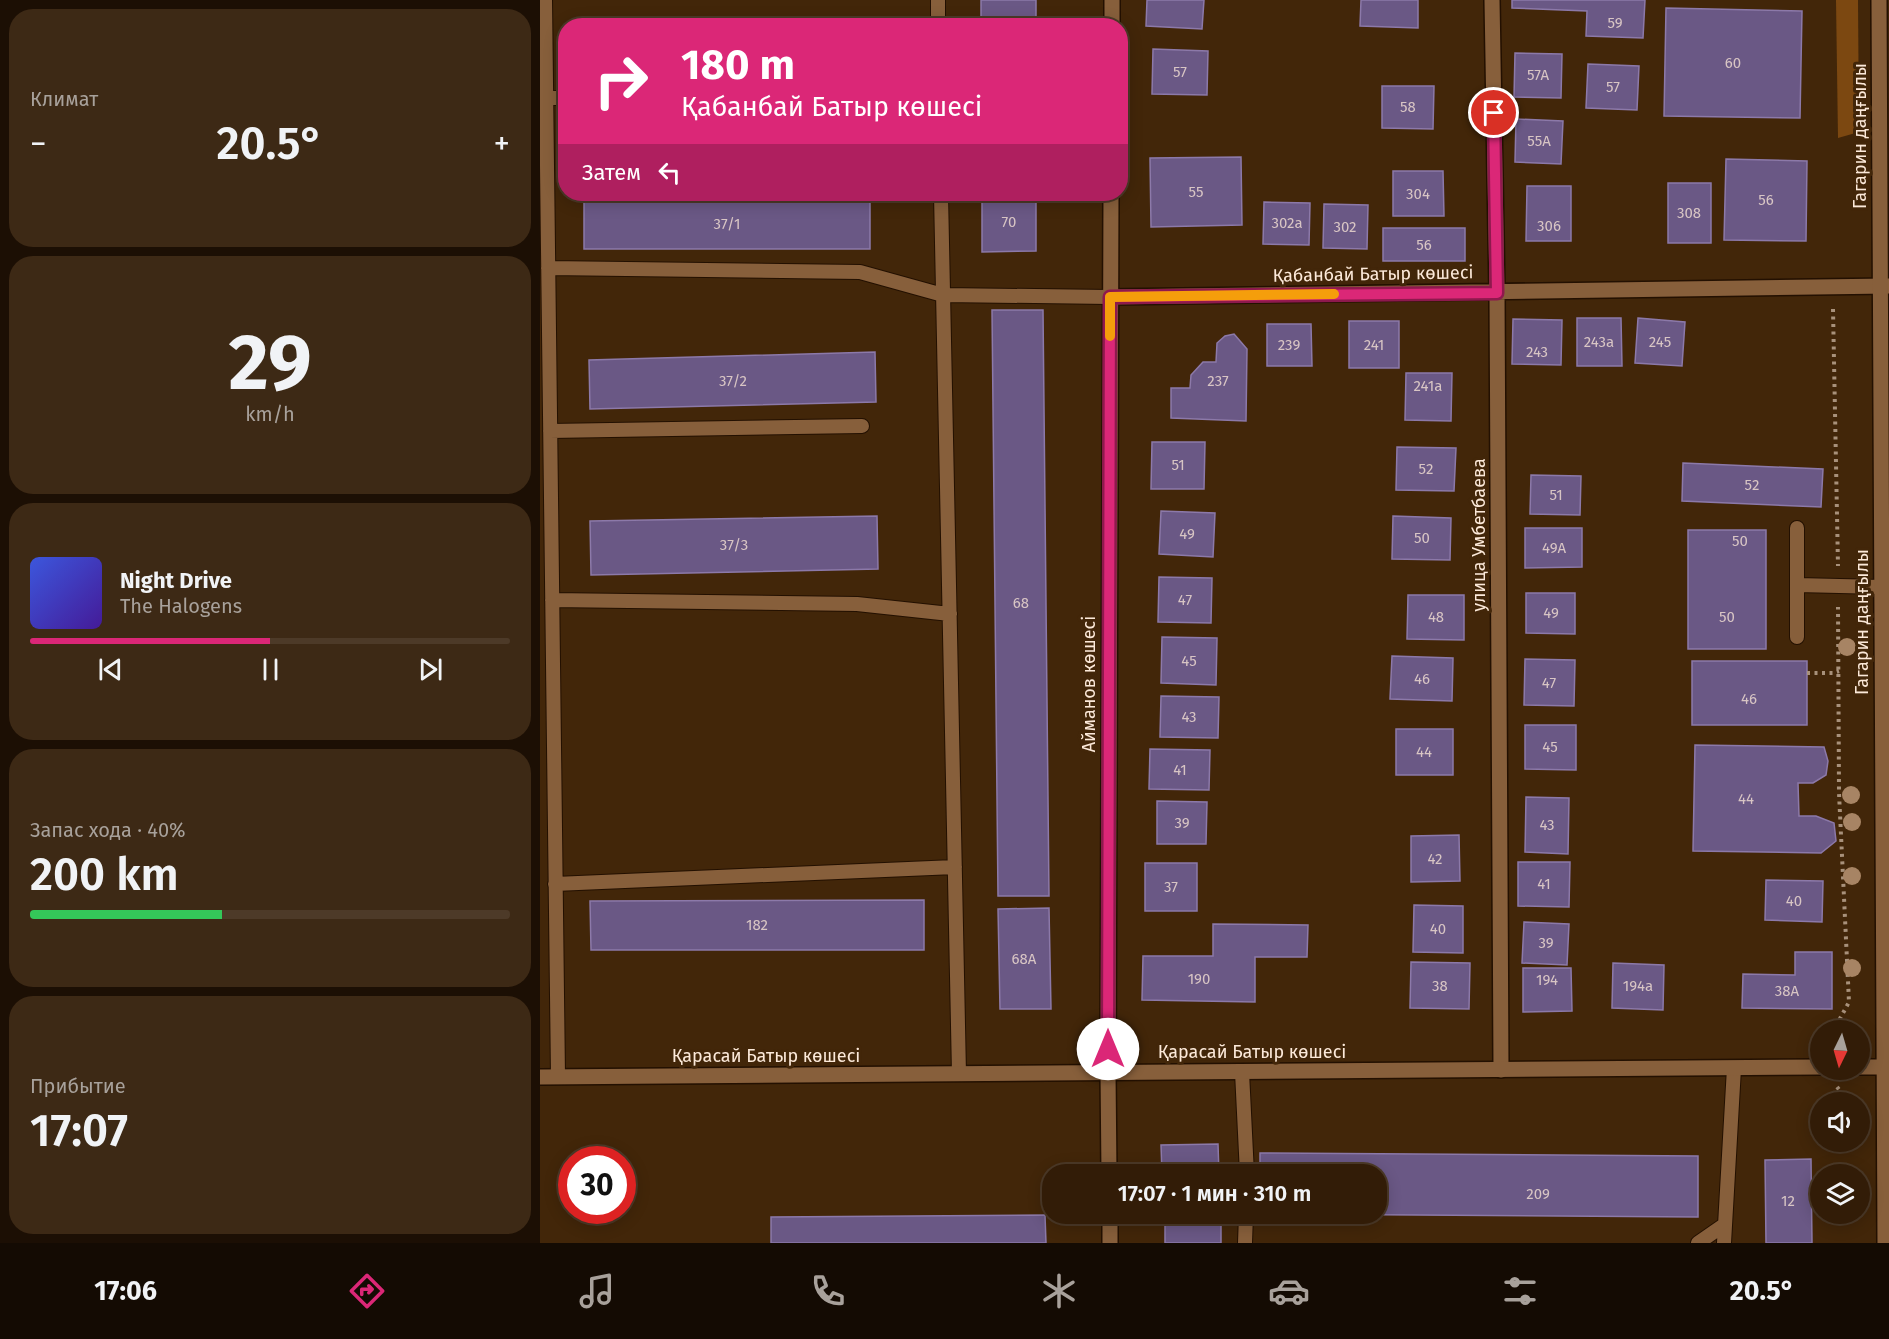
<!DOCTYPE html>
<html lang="ru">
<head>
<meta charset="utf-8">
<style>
  :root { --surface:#321c07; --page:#3d2915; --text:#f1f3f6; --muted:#a8a19b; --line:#4d3a28; --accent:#db2777 }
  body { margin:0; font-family:"Fira Sans",sans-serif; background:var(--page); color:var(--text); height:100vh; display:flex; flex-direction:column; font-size:22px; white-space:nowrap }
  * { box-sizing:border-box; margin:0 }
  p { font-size:20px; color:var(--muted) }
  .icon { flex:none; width:33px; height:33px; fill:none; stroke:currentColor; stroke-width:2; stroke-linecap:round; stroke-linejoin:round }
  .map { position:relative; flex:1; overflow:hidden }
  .panel { display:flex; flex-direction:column; gap:9px; padding:9px; background:#1c0f04; width:540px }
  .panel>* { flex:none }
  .hud { position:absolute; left:18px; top:18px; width:570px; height:183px; border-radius:24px; box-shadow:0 3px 15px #0003,0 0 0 2px var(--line); background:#db2777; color:#fff; overflow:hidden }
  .needle { width:39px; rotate:185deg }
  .buttons { position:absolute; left:1270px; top:1020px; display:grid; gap:12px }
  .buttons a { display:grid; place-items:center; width:60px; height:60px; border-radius:50%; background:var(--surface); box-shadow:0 3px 15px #0003,0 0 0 2px var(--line); font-size:30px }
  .speed { position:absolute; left:18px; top:1146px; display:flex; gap:12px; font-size:30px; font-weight:700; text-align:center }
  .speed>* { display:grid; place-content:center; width:78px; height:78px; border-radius:50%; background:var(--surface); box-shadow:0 3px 15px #0003,0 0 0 2px var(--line); line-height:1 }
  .speed .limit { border:9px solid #d22; background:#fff; color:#111 }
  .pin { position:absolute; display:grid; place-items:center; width:51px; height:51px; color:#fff; margin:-26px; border:3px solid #fff; border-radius:50%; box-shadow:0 2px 6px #0007 }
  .me { position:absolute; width:66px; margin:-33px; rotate:0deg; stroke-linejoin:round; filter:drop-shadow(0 0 4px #0008) }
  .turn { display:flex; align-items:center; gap:21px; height:126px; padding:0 24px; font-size:27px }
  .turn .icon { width:78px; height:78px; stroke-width:2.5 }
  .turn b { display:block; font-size:42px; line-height:51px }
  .then { display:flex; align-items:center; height:57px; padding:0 24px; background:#0003; gap:12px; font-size:22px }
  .big { font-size:45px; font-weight:600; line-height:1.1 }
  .panel .tile { flex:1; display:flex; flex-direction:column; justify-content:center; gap:9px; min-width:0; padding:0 21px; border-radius:24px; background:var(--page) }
  .panel .dial { align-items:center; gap:0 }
  .dial b { font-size:78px; line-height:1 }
  .song { display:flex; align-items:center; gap:18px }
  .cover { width:72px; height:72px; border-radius:9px; background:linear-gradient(135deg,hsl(230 70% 55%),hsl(260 70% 35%)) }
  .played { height:6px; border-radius:3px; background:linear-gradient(90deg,var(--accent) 50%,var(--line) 50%) }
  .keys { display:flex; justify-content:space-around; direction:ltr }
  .heat { display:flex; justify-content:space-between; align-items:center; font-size:33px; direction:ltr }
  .charge { height:9px; border-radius:4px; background:linear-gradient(90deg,#34c759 40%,var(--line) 0) }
  .trip { position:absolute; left:502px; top:1164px; width:345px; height:60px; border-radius:24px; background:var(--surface); box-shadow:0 3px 15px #0003,0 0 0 2px var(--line); font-weight:600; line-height:60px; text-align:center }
  .tabs { display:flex; height:96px; justify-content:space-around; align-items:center; background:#140b03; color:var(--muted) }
  .tabs .icon { width:42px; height:42px }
  .tabs .active { color:var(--accent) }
  .tabs b { font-size:27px; color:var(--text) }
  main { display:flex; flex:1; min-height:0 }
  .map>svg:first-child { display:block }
  .green { fill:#7c4811 }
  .building { fill:#6a5885; stroke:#8c79a9; stroke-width:1.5 }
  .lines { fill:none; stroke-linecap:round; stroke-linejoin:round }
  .lane-casing { stroke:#231001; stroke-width:16 }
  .street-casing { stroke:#231001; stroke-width:18 }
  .secondary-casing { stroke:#231001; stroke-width:18 }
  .path { stroke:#a8917b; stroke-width:4; stroke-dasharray:3 4.5; stroke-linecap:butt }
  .lane { stroke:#875f3b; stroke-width:14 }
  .street { stroke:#875f3b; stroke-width:15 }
  .secondary { stroke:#875f3b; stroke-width:15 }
  .tree { fill:#a78464 }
  .route-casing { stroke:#8e194d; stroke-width:15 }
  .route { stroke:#db2777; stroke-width:10 }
  .slow { stroke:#f59e0b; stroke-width:10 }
  .labels { text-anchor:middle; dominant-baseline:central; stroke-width:6; stroke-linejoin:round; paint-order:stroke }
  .number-label { font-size:15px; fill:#d8c5c4 }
  .street-label { font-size:18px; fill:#fce9d9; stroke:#422609 }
</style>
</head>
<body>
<main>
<section class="panel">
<div class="tile"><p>Климат</p>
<div class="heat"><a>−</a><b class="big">20.5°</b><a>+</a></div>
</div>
<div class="tile dial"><b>29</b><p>km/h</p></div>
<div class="tile">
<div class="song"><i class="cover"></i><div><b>Night Drive</b><p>The Halogens</p></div></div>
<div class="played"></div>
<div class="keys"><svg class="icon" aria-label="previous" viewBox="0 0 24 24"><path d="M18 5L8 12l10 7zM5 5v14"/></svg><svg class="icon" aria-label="pause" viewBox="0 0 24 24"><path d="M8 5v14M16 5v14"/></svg><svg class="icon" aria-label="next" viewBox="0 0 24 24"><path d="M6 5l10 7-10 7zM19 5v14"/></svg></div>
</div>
<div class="tile"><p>Запас хода · 40%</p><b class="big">200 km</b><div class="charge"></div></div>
<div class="tile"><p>Прибытие</p><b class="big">17:07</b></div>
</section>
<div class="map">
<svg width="1349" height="1243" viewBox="0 0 1349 1243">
  <rect width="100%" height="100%" fill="#422609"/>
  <path class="green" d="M1296,0H1318L1319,132L1298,138Z"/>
  <path class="building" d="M441,0H496V26H441Z
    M607,0H664L662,29L606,26Z
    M821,0H878V28L820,26Z
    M972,0H1105L1103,38L1046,36L1047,11L972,8Z
    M1126,8L1262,11L1260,118L1124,116Z
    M330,22V26H43V25Z
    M613,49L668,51L667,95L612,94Z
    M975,53L1022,54L1021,98L974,97Z
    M1048,64L1099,66L1097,110L1046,108Z
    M842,86H894L893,129L842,128Z
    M976,119L1023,121L1021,164L975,162Z
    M701,157L702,225L611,227L610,158Z
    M1186,159L1267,161L1266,241L1184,240Z
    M853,171H903L904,216H853Z
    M1128,183H1171V243H1128Z
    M987,186H1031V241H986Z
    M442,194H496V251L442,252Z
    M44,200H330V249H44Z
    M724,202L770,203L769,245L723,244Z
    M784,204L828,205L827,249L783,248Z
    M843,228H925V261H843Z
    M452,310H503L509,896H458Z
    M1037,318H1081L1082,366H1037Z
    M1098,318L1145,322L1142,366L1095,363Z
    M973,319L1022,320L1021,365L972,364Z
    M809,321H859V368H809Z
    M727,324H771L772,366H727Z
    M694,334L707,349L706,421L631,418V388H650L651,375L663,362H676L677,343L685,336Z
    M335,352L336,402L50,409L49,360Z
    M866,373H912L911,421L865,420Z
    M612,442H665L664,489H611Z
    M857,447L916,448L914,491L856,490Z
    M1143,463L1283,469L1281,507L1142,501Z
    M991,475L1041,476L1040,515L990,514Z
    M621,511L675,513L673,557L619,554Z
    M337,516L338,569L51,575L50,521Z
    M853,516L911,518L910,560L852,559Z
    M985,528H1042V567L985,568Z
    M1148,530H1226V649H1148Z
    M619,577L672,578L671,623L618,622Z
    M986,593H1035V634L986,633Z
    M868,595H924V640L867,639Z
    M622,637L677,638L676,685L621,683Z
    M852,656L913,658L912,701L850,699Z
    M985,659L1035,660L1034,706L984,705Z
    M1152,661H1267V725H1152Z
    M621,696L679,697L678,738L620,737Z
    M985,725H1036V770L985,769Z
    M856,729H913V775H856Z
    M1155,745L1284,747L1288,761L1286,775L1273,783H1258L1259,816H1276L1294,823L1296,841L1281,853L1153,851Z
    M610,749L670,750L669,790L609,789Z
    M986,797L1029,798L1028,854L985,852Z
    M617,801L667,802L666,844H617Z
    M919,835L920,881L871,882V836Z
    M978,862H1030L1029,907L978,906Z
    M605,863H657V911H605Z
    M1226,880L1283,881L1282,922L1225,920Z
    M384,900V950H51L50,901Z
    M874,905L923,906V953L873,952Z
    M509,908L511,1009H460L458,909Z
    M984,922L1029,924L1027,965L982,963Z
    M673,924L768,925L767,957H715V1002L602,1000L603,956H673Z
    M1255,952H1292V1009L1202,1008L1203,974L1255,975Z
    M871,962L930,963L929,1009L870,1008Z
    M1073,963L1124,965L1123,1010L1072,1008Z
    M983,968H1031L1032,1011L983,1012Z
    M678,1144L679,1174H622L621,1145Z
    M720,1153L1158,1156V1217L720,1214H837V1174H720Z
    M1271,1159L1272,1243H1226L1225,1160Z
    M625,1214H681V1243H625Z
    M505,1215L506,1243H231V1217Z"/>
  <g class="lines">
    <defs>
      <path id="lane" d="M5,0L18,1077
        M398,0V26
        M6,98H26
        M401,194L419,1074
        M8,268L320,272L403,295L570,297
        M10,431L322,426
        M1257,528V585
        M12,600L317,604L410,614
        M1257,637V585L1342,587
        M15,884L415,867
        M702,1072L707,1174
        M705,1243L706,1214
        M1158,1243L1184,1225
        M1184,1243L1194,1068"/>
      <path id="street" d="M952,0L957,293L961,1070
        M572,26V0
        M570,297L1349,286
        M569,1174L568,1072L571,194
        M570,1214V1243"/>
      <path id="secondary" d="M1339,0L1345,1243
        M1320,1067H1349
        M0,1077L1281,1067"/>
    </defs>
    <use href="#lane" class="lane-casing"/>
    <use href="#street" class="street-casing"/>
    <use href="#secondary" class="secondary-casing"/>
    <path class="path" d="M1293,309L1298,566
      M1267,673H1293L1299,671
      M1296,1026L1309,1002L1299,793L1298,607
      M1297,1087L1309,1102"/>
    <use href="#lane" class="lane"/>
    <use href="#street" class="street"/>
    <use href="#secondary" class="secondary"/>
  </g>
  <g class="tree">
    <circle cx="1307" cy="647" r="9"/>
    <circle cx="1311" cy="795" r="9"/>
    <circle cx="1312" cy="822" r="9"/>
    <circle cx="1312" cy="876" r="9"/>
    <circle cx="1312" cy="968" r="9"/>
  </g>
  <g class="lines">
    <defs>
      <path id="route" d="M568,1049L570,297L957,293L954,113"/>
    </defs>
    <use href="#route" class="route-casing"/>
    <use href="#route" class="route"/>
    <path class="slow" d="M570,336V297L794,294"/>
  </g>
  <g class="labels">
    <g class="number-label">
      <text x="1075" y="23">59</text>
      <text x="1193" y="63">60</text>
      <text x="640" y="72">57</text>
      <text x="998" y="75">57А</text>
      <text x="1073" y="87">57</text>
      <text x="868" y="107">58</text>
      <text x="999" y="141">55А</text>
      <text x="656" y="192">55</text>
      <text x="878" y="194">304</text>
      <text x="1226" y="200">56</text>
      <text x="1149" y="213">308</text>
      <text x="469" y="222">70</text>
      <text x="747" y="223">302а</text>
      <text x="187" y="224">37/1</text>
      <text x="1009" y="226">306</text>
      <text x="805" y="227">302</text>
      <text x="884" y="245">56</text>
      <text x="1059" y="342">243а</text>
      <text x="1120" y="342">245</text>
      <text x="749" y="345">239</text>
      <text x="834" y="345">241</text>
      <text x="997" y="352">243</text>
      <text x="193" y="381">37/2</text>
      <text x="678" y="381">237</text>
      <text x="888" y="386">241а</text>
      <text x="638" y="465">51</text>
      <text x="886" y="469">52</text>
      <text x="1212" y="485">52</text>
      <text x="1016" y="495">51</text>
      <text x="647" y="534">49</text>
      <text x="882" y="538">50</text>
      <text x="1200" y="541">50</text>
      <text x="194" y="545">37/3</text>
      <text x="1014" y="548">49А</text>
      <text x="645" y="600">47</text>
      <text x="481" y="603">68</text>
      <text x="1011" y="613">49</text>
      <text x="896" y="617">48</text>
      <text x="1187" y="617">50</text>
      <text x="649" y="661">45</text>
      <text x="882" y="679">46</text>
      <text x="1009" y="683">47</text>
      <text x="1209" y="699">46</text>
      <text x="649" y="717">43</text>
      <text x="1010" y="747">45</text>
      <text x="884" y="752">44</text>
      <text x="640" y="770">41</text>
      <text x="1206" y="799">44</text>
      <text x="642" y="823">39</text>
      <text x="1007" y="825">43</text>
      <text x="895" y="859">42</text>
      <text x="1004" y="884">41</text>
      <text x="631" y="887">37</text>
      <text x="1254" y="901">40</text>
      <text x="217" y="925">182</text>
      <text x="898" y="929">40</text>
      <text x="1006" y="943">39</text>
      <text x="484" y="959">68А</text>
      <text x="659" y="979">190</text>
      <text x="1007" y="980">194</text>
      <text x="900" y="986">38</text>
      <text x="1098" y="986">194а</text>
      <text x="1247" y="991">38А</text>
      <text x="998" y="1194">209</text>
      <text x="1248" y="1201">12</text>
    </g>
    <g class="street-label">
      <text transform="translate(1320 136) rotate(-90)">Гагарин даңғылы</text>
      <text transform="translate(833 274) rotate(-1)">Қабанбай Батыр көшесі</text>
      <text transform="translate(939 535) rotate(-90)">улица Умбетбаева</text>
      <text transform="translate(1322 622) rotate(-90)">Гагарин даңғылы</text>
      <text transform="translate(549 684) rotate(-90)">Айманов көшесі</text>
      <text x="712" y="1052">Қарасай Батыр көшесі</text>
      <text x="226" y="1056">Қарасай Батыр көшесі</text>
    </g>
  </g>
</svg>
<div class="buttons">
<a><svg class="needle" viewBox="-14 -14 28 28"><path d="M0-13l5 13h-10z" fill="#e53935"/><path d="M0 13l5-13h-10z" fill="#a8a19b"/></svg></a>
<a><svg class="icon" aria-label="sound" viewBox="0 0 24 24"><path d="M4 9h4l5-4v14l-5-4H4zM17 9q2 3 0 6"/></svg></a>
<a><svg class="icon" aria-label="layers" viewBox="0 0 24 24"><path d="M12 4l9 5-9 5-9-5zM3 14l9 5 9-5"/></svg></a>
</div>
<div class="speed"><div class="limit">30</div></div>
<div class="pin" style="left:954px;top:113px;background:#d93025"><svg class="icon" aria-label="arrive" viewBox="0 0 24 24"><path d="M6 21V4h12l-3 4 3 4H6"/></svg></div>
<svg class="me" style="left:568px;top:1049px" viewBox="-20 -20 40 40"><circle r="19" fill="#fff"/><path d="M0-13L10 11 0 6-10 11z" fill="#db2777"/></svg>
<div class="trip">17:07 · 1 мин · 310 m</div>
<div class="hud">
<div class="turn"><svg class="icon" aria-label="right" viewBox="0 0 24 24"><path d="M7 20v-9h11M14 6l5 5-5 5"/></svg><div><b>180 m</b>Қабанбай Батыр көшесі</div></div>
<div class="then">Затем<svg class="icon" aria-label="left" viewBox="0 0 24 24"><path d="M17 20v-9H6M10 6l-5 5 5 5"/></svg></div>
</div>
</div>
</main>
<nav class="tabs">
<b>17:06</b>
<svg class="icon active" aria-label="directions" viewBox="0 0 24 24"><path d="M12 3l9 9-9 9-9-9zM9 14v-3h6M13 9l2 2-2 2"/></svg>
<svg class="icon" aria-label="music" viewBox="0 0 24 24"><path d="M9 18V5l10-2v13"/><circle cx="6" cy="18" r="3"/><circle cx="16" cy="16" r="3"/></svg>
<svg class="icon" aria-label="phone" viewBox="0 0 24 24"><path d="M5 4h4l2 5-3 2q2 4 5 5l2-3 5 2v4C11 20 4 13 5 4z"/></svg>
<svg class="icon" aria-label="climate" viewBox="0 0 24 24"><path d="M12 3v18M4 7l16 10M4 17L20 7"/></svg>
<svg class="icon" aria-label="car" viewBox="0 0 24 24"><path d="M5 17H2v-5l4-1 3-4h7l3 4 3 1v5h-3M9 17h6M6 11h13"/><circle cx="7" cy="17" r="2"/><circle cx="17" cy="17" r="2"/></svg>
<svg class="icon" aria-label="filters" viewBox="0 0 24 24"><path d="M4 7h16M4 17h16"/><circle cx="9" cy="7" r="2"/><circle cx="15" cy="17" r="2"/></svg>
<b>20.5°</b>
</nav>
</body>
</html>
